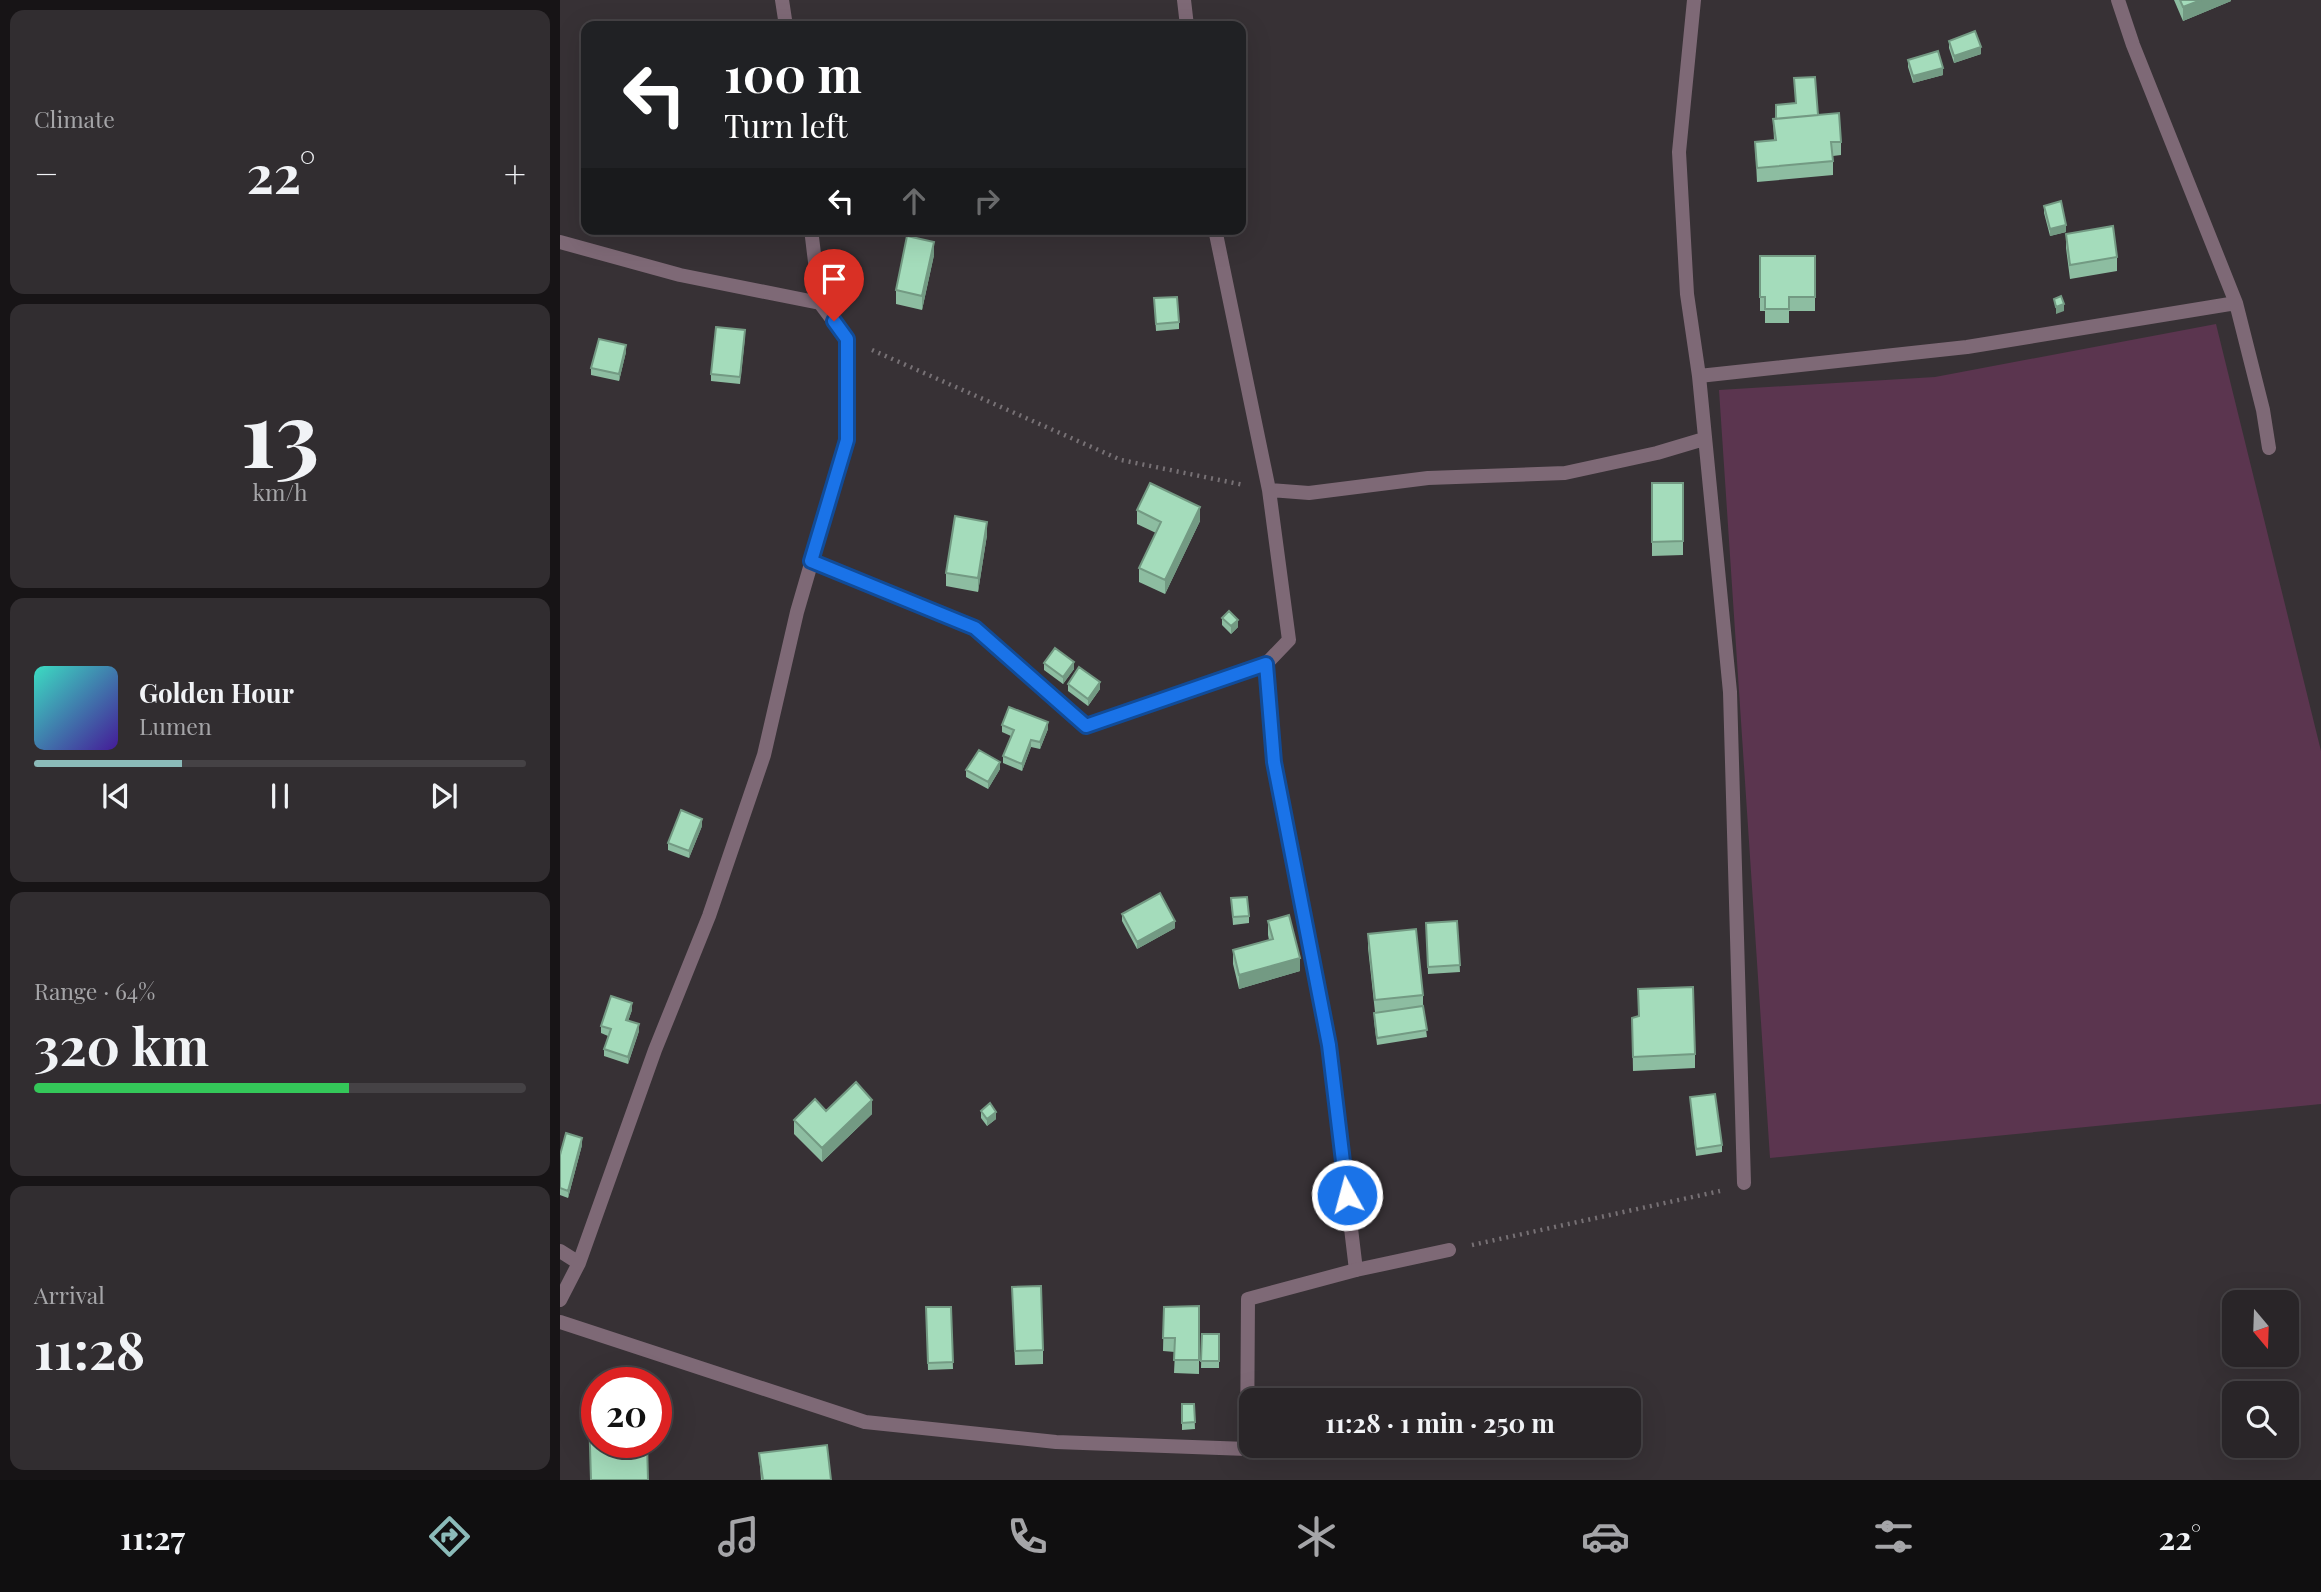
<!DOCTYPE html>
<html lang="en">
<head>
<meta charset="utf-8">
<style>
  :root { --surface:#292528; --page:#312d30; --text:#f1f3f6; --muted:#a5a5a8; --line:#454245; --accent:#8bbbb9 }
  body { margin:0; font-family:"Playfair Display",serif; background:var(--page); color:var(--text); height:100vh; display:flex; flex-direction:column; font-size:26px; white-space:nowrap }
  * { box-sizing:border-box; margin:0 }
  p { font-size:23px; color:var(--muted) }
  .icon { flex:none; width:38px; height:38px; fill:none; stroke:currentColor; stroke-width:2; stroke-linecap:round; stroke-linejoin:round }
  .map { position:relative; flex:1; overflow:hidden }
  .panel { display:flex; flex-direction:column; gap:10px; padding:10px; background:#171416; width:560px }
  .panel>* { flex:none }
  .hud { position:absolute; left:21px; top:21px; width:665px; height:214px; border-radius:14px; box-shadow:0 7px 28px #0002,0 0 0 2px var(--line); background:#202124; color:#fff; overflow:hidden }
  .needle { width:46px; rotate:161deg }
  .controls { position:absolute; left:1662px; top:1290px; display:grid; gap:14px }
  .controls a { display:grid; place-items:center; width:77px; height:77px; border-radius:14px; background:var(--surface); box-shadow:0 7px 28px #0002,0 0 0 2px var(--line); font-size:35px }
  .speed { position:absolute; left:21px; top:1367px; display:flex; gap:14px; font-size:35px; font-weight:700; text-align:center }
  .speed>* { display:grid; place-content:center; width:91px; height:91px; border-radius:50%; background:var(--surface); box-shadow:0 7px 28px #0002,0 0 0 2px var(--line); line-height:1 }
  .speed .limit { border:10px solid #d22; background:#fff; color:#111 }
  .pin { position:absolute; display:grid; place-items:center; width:60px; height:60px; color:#fff; margin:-72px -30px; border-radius:50% 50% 50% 0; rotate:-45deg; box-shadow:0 0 7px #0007 }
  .pin .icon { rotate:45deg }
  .me { position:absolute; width:77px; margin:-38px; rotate:353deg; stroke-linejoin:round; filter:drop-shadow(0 0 5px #0008) }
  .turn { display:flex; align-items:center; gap:24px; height:147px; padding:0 28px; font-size:32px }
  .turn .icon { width:91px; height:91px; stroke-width:2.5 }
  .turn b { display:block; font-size:49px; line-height:60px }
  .lanes { display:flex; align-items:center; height:66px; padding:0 28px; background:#0003; justify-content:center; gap:35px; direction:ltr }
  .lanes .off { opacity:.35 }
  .big { font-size:52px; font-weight:700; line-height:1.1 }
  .panel .card { flex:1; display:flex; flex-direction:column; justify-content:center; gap:10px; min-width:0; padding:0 24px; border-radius:14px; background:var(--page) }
  .panel .dial { align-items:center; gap:0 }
  .dial b { font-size:91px; line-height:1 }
  .song { display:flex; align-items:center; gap:21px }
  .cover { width:84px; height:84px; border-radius:10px; background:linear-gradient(135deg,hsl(170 70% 55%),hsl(260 70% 35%)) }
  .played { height:7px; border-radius:4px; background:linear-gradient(90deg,var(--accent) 30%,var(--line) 30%) }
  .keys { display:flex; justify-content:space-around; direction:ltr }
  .heat { display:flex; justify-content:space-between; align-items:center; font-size:38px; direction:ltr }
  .charge { height:10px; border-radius:5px; background:linear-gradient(90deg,#34c759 64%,var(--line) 0) }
  .trip { position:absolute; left:679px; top:1388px; width:402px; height:70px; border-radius:14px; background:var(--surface); box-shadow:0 7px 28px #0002,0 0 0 2px var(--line); font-weight:700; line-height:70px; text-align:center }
  .dock { display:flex; height:112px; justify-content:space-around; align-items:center; background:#100f10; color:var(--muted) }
  .dock .icon { width:49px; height:49px }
  .dock .current { color:var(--accent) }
  .dock b { font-size:32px; color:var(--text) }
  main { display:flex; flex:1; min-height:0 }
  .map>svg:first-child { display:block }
  .green { fill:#5b354f }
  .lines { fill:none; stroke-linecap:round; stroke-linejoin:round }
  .path { stroke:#777175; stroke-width:4.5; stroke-dasharray:2 5; stroke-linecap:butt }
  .service { stroke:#7e6976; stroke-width:14 }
  .minor { stroke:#7e6976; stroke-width:14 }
  .wall { fill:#8dbda1 }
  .shaded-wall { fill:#739a83 }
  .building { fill:#a4dcbb; stroke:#739a83; stroke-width:2 }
  .route-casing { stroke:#114b97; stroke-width:18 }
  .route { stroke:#1a73e8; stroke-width:12 }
</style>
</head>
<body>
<main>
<section class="panel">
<div class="card"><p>Climate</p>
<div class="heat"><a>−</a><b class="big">22°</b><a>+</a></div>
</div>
<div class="card dial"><b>13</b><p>km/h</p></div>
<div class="card">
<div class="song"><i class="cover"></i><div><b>Golden Hour</b><p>Lumen</p></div></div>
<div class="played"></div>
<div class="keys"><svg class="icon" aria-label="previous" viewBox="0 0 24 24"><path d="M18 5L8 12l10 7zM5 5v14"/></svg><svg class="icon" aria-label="pause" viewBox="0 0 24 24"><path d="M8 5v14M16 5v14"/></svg><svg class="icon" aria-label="next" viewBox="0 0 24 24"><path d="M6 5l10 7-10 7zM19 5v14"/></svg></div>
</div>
<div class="card"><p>Range · 64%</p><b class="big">320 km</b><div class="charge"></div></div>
<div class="card"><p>Arrival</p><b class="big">11:28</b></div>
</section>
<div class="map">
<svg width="1761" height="1480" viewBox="0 0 1761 1480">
  <rect width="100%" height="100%" fill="#373135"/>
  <path class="green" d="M1656,324L1761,751V1104L1210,1158L1159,390L1375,377Z"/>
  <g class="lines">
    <path class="path" d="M312,350L561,460L684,485
      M912,1245L1160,1191"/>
    <path class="service" d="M252,561L415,628L526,726L706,664L714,762L769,1045L796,1270"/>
    <path class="minor" d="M222,0L226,26
      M624,0L627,26
      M1134,0L1119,152L1127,294L1139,376L1170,692L1184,1183
      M1558,0L1573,45L1676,303L1703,410L1709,448
      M655,229L709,490L729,640L706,664
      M0,242L120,275L260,303
      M1139,376L1407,347L1676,303
      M709,490L749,493L868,478L1005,473L1097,453L1144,439
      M0,1251L19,1263
      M0,1300L19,1263L95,1050L149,916L204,755L237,612L287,440V339L260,303L251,229
      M0,1322L305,1422L496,1442L687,1449L688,1299L796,1270L889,1250"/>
  </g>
  <path class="wall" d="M1614,0H1671V1L1623,21Z
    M1389,41L1421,54L1394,63L1389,48Z
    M1348,60L1383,75L1353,83L1348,67Z
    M1234,78L1258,115L1281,142V155L1273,156V175L1197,182L1195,142L1214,140L1213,119H1216L1236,103Z
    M1484,206L1506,232L1490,236L1484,213Z
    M1506,234L1557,257V271L1510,279L1506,248Z
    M374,255L362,310L336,304V290Z
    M1200,256H1255V311H1229V323H1205V311H1200Z
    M594,298L619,322V329L596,331Z
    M185,337L180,384L151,381V374Z
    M66,352L59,381L31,375V368Z
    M1092,483H1123V555L1092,556Z
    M577,510L640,521L605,594L579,582V568L596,533L577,524Z
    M427,535L418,592L386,586V573Z
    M662,618L678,627L671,634L662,625Z
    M484,663L514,669L503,684L484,670Z
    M508,684L540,689L528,706L508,691Z
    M442,725L488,729L480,749L471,747L462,771L443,763V756L451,736L442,732Z
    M440,769L428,789L406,777V770Z
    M142,826L129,858L108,850V843Z
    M671,898L689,916V923L673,925Z
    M562,914L615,928L577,949L562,921Z
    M708,921L740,971L679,989L673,964V950L709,940L708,935Z
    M897,921L900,972L868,974L866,923Z
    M808,934L863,995V1006L867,1037L817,1045L814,1020V1013L815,1012L808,948Z
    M72,1010L68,1021L79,1031L68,1064L44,1056V1049L48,1036L41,1033V1026Z
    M1072,1018L1135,1054V1068L1073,1071Z
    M1130,1097L1162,1145V1152L1136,1156Z
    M266,1111L312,1114L262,1162L234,1134V1120Z
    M421,1111L436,1119L427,1126L421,1118Z
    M22,1145L8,1198L0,1195V1155Z
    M452,1287L483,1350V1364L455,1365Z
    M639,1306V1374L614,1373L615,1352L603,1351L604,1307Z
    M366,1307H391L393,1369L368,1370Z
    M642,1334H659V1368H641Z
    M622,1404H634L635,1429L622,1430Z
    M199,1453L271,1480H201Z"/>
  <path class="shaded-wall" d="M1641,0H1671V1L1623,21V7Z
    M1421,47V54L1394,63V56Z
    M1383,68V75L1353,83V76Z
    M1506,225V232L1490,236V229Z
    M374,242V255L362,310V296Z
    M1504,304V311L1496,314V307Z
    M66,345V352L59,381V374Z
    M640,507V521L605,594V580Z
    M427,522V535L418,592V578Z
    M678,620V627L671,634V626Z
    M514,662V669L503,684V677Z
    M540,682V689L528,706V699Z
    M488,722V729L480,749V742Z
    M471,740V747L462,771V764Z
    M440,762V769L428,789V782Z
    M142,819V826L129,858V851Z
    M615,921V928L577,949V942Z
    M740,958V971L679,989V975Z
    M72,1003V1010L66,1027V1020Z
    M79,1024V1031L68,1064V1057Z
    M312,1100V1114L262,1162V1148Z
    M436,1112V1119L427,1126V1119Z
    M22,1138V1145L8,1198V1191Z"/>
  <path class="building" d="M1620,0H1641L1623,7Z
    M1415,31L1421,47L1394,56L1389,41Z
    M1378,51L1383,68L1353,76L1348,60Z
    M1255,77L1258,115L1216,119V105L1236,103L1234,78Z
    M1279,113L1281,142H1271L1273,161L1197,168L1195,142L1216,140L1213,119Z
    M1501,201L1506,225L1490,229L1484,206Z
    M1553,226L1557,257L1510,265L1506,234Z
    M347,236L374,242L362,296L336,290Z
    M1200,256H1255V297H1229V309H1205V297H1200Z
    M1501,296L1504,304L1496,307L1494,299Z
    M617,297L619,322L596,324L594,298Z
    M156,327L185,330L180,377L151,374Z
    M39,339L66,345L59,374L31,368Z
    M590,483L640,507L605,580L579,568L601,522L577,510Z
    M1092,483H1123V541L1092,542Z
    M395,516L427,522L418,578L386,573Z
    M669,611L678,620L671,626L662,618Z
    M495,648L514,662L503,677L484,663Z
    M519,667L540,682L528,699L508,684Z
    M449,707L488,722L480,742L471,740L462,764L443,756L454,730L442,725Z
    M419,750L440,762L428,782L406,770Z
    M121,810L142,819L129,851L108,843Z
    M600,893L615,921L577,942L562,914Z
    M687,897L689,916L673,917L671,898Z
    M729,915L740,958L679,975L673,950L713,939L708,921Z
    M897,921L900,965L868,967L866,923Z
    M856,929L863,995L815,1000L808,934Z
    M1133,987L1135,1054L1073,1057L1072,1018L1079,1016L1078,989Z
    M51,996L72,1003L66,1020L79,1024L68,1057L44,1049L51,1029L41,1026Z
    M863,1006L867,1030L817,1038L814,1013Z
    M296,1082L312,1100L262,1148L234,1120L255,1099L266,1111Z
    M1155,1094L1162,1145L1136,1149L1130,1097Z
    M430,1103L436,1112L427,1119L421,1111Z
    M6,1133L22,1138L8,1191L0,1188V1155Z
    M481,1286L483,1350L455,1351L452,1287Z
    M639,1306V1360H614L615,1338H603L604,1307Z
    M366,1307H391L393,1362L368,1363Z
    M642,1334H659V1361H641Z
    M622,1404H634L635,1422L622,1423Z
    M29,1413H37V1442H87L88,1480H31Z
    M267,1445L271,1480H203L199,1453Z"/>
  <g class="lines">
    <defs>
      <path id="route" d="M274,321L287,339V440L251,561L415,628L526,726L706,664L714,762L769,1045L787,1195"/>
    </defs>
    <use href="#route" class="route-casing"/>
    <use href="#route" class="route"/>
  </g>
</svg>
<div class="controls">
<a><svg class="needle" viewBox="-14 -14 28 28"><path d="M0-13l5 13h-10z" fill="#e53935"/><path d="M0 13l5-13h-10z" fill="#a5a5a8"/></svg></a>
<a><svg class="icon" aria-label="search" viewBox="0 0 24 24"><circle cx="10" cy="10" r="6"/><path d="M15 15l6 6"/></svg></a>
</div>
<div class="speed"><div class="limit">20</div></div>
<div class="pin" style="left:274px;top:321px;background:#d93025"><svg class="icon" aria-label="arrive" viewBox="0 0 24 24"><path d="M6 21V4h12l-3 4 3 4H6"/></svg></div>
<svg class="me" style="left:787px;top:1195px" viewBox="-20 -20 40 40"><circle r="17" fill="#1a73e8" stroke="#fff" stroke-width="3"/><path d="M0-11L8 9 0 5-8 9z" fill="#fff"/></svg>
<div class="trip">11:28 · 1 min · 250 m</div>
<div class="hud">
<div class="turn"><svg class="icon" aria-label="left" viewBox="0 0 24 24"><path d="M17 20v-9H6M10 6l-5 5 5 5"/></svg><div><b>100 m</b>Turn left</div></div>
<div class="lanes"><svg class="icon" aria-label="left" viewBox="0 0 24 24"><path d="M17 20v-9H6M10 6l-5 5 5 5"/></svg><svg class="icon off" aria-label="ahead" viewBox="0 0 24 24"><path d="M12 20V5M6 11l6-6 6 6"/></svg><svg class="icon off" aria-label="right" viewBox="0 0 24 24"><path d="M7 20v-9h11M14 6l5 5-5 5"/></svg></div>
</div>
</div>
</main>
<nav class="dock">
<b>11:27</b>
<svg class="icon current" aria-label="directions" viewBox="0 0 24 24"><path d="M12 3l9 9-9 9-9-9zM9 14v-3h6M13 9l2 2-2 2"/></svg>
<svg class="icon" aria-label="music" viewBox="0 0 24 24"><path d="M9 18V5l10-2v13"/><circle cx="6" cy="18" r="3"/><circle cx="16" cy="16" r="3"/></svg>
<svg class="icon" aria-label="phone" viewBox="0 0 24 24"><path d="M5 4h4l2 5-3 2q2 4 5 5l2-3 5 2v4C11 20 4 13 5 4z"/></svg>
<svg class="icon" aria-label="climate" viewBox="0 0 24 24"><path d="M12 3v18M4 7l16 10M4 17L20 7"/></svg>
<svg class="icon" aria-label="car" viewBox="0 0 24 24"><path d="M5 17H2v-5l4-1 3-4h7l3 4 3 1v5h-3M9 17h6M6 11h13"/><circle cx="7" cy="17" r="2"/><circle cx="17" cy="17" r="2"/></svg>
<svg class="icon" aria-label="filters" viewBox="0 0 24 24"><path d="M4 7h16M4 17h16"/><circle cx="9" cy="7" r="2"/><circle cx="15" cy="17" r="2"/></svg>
<b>22°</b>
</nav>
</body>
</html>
